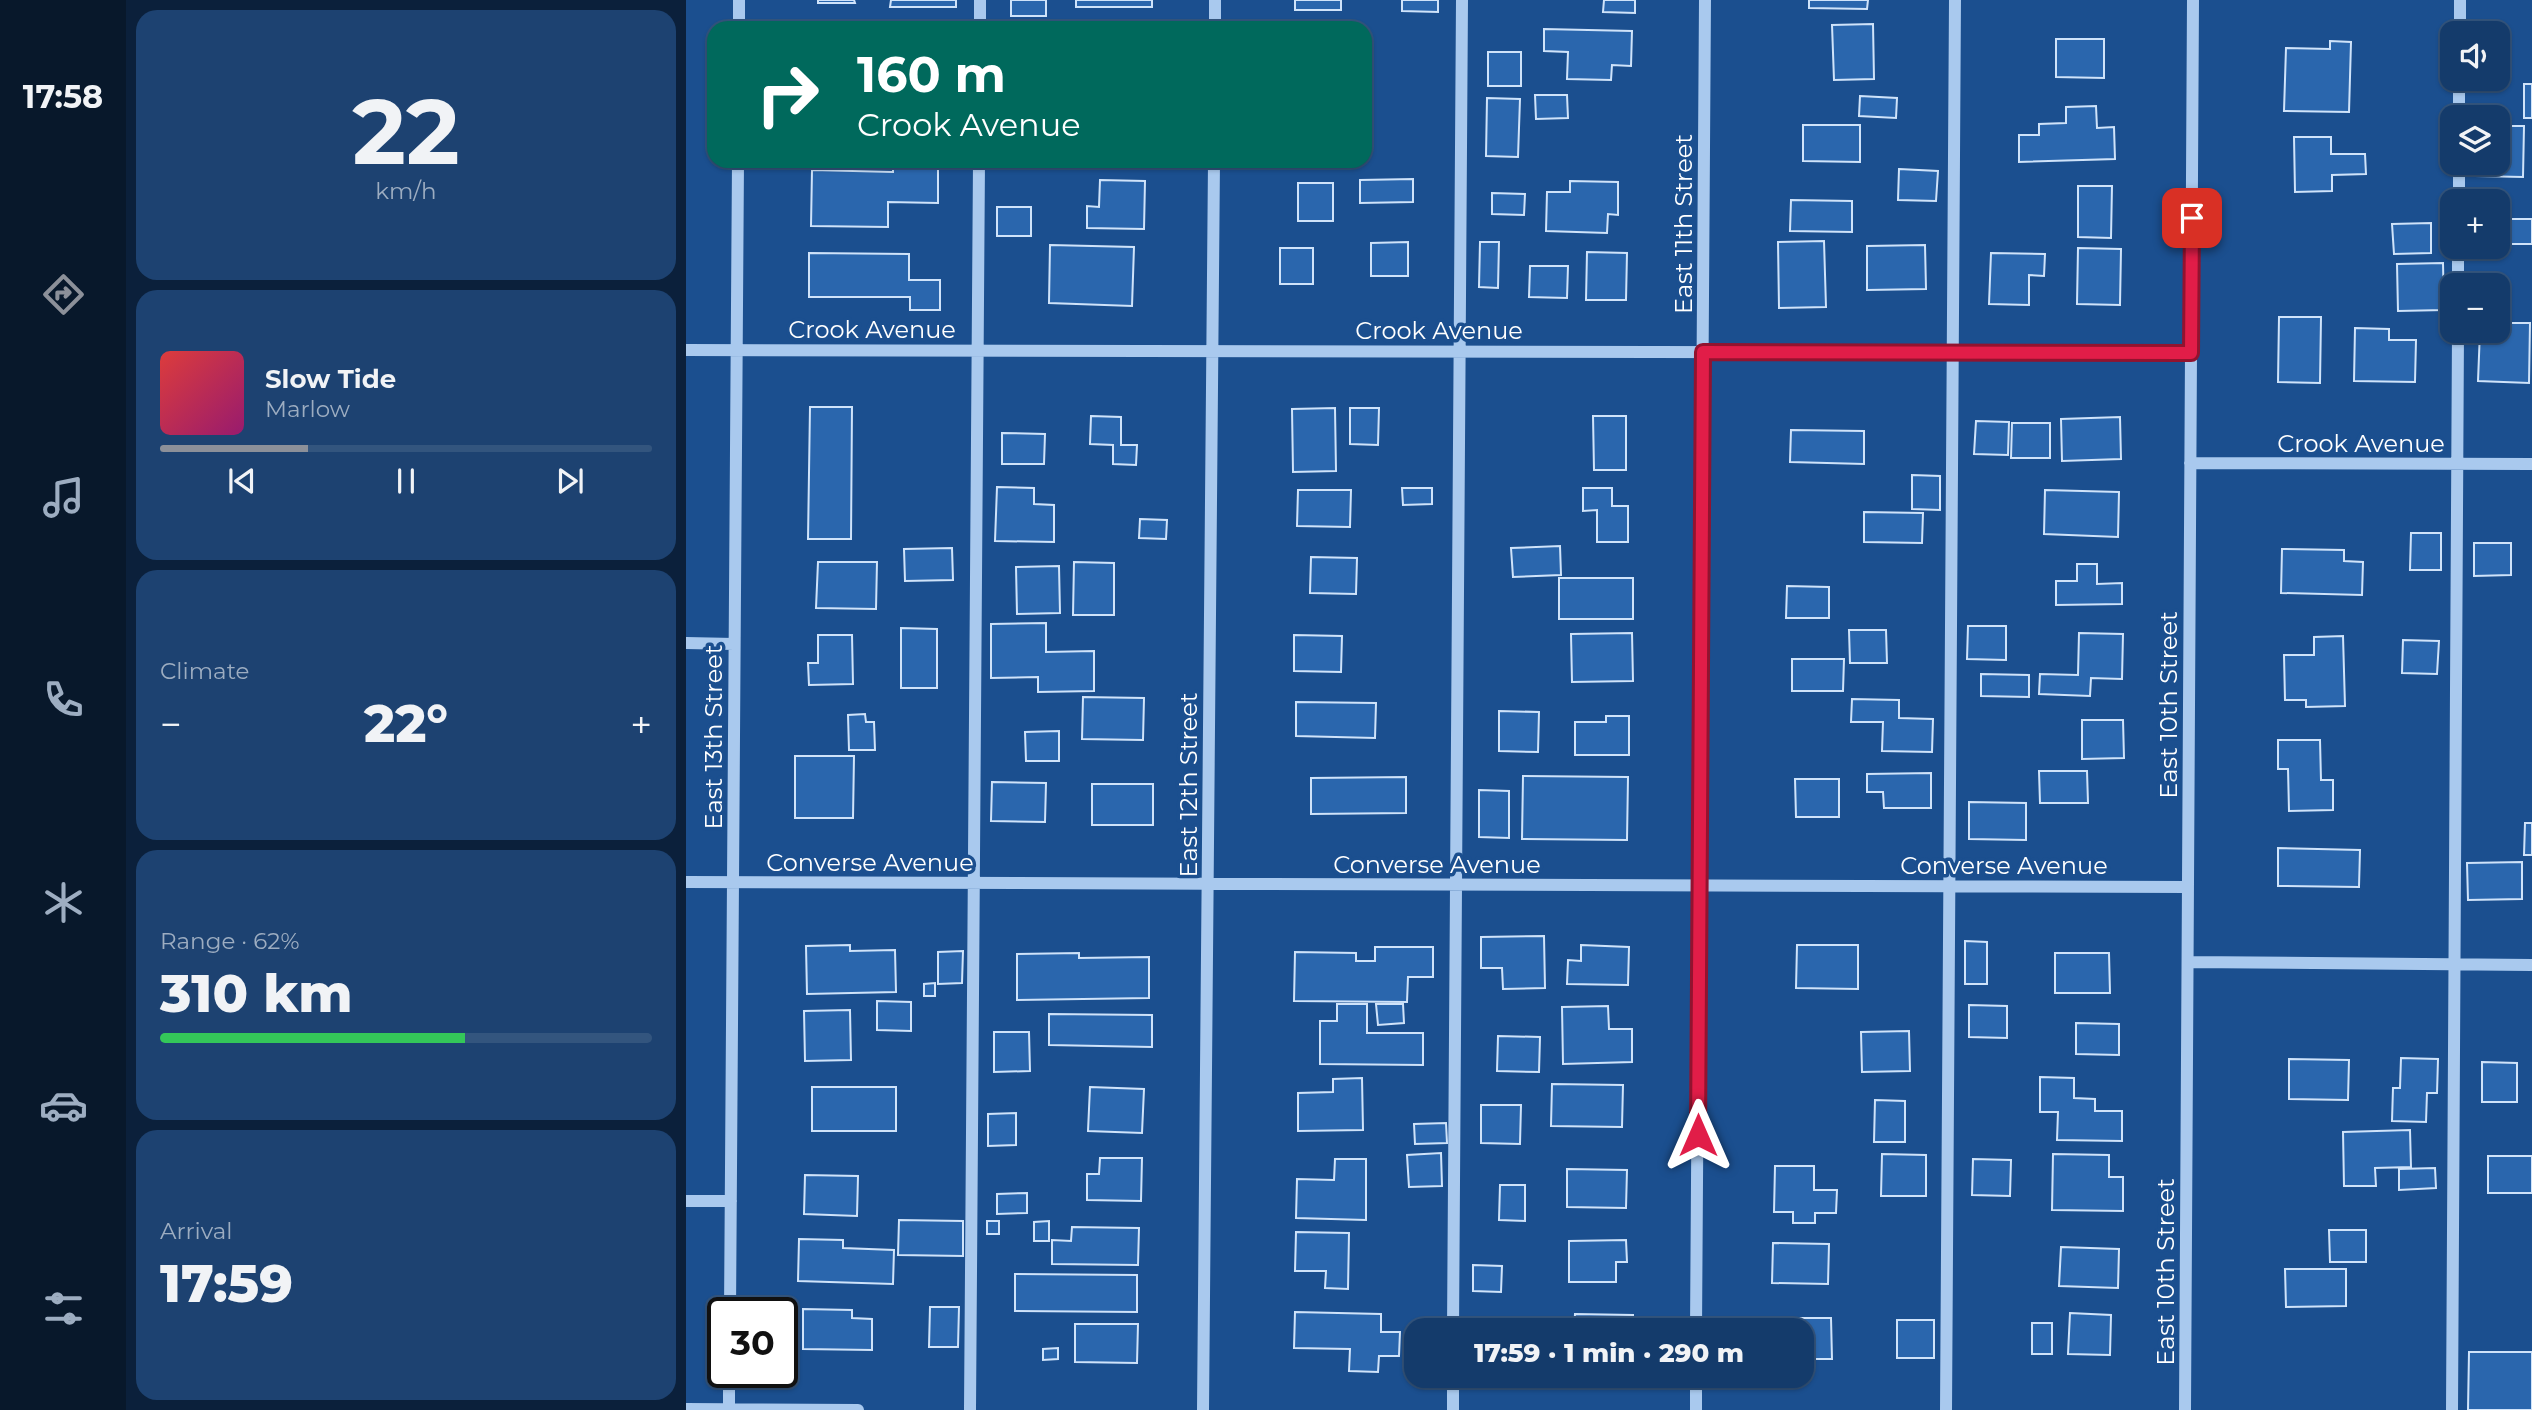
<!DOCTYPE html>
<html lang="en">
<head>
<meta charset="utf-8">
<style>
  :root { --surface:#143b6b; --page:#1d4271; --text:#f1f3f6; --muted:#9dadc1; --line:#33557e; --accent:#8c9099 }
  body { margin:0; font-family:Montserrat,sans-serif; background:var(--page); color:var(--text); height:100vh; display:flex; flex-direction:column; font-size:26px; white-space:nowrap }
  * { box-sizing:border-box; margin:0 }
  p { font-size:23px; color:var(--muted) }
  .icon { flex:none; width:38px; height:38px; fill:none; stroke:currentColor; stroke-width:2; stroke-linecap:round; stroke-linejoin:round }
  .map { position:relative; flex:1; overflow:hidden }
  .side { display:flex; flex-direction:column; gap:10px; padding:10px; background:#0b203b; width:560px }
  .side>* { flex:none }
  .hud { position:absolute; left:21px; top:21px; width:665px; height:147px; border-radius:21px; box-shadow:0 2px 5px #0004,0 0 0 2px var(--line); background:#00695c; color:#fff; overflow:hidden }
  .fabs { position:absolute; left:1754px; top:21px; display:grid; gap:14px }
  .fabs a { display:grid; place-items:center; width:70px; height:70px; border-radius:14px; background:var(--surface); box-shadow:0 2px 5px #0004,0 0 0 2px var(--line); font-size:35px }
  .speed { position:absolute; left:21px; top:1297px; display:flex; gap:14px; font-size:35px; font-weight:700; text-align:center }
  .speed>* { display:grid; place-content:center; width:91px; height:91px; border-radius:50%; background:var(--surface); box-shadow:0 2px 5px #0004,0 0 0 2px var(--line); line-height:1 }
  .speed .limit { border:4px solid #111; border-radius:10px; background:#fff; color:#111 }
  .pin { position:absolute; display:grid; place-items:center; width:60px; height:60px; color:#fff; margin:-30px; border-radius:14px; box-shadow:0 4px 10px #0006 }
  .me { position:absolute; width:77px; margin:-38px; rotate:0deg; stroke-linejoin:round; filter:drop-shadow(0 0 5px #0008) }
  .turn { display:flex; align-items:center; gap:24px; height:147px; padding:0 35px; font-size:32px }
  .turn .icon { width:91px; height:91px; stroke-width:2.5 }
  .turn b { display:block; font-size:49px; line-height:60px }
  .big { font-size:52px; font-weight:800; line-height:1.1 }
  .side .card { flex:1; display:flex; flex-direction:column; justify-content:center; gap:10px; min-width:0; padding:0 24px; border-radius:21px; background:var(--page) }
  .side .dial { align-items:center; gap:0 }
  .dial b { font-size:91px; line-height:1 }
  .song { display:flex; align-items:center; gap:21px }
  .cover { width:84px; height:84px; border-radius:10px; background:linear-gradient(135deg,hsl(0 70% 55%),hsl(320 70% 35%)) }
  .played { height:7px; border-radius:4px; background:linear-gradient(90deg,var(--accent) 30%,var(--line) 30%) }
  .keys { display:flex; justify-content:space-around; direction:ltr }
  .heat { display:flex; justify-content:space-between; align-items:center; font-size:38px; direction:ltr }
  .charge { height:10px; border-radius:5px; background:linear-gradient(90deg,#34c759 62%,var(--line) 0) }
  .trip { position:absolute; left:718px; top:1318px; width:410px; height:70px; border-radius:21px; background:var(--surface); box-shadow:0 2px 5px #0004,0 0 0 2px var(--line); font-weight:800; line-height:70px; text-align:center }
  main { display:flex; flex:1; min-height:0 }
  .tab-bar { display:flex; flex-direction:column; width:126px; justify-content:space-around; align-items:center; background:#08182b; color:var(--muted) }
  .tab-bar .icon { width:49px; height:49px }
  .tab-bar .selected { color:var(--accent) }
  .tab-bar b { font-size:32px; color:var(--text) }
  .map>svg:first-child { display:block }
  .building { fill:#2a66ad; stroke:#cfe3fa; stroke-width:2 }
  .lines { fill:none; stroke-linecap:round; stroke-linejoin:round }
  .minor { stroke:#a9c9ee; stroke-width:12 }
  .route-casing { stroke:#92132f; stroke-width:18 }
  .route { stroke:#e11d48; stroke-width:12 }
  .labels { text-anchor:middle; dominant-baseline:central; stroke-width:7; stroke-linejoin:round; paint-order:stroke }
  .street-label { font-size:24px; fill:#fff; stroke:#1b4f8f }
</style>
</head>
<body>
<main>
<nav class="tab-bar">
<b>17:58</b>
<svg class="icon selected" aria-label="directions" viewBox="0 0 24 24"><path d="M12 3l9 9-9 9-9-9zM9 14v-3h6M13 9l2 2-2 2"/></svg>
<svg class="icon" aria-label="music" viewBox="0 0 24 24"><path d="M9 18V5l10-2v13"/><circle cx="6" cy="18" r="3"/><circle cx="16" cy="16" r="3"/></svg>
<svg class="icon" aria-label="phone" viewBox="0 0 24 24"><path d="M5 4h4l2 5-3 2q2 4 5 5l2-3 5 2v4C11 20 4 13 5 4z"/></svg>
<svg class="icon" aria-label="climate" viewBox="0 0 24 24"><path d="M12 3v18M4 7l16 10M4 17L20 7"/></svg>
<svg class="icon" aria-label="car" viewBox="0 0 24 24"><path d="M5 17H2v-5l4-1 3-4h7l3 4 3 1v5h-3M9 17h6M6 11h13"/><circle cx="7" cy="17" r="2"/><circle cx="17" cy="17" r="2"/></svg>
<svg class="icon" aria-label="filters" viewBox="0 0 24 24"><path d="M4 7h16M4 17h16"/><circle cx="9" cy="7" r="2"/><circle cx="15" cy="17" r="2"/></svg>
</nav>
<section class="side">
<div class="card dial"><b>22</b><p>km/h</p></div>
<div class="card">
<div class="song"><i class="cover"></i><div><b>Slow Tide</b><p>Marlow</p></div></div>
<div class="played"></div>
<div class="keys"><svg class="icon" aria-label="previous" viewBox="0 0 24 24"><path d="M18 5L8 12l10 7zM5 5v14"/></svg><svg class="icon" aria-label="pause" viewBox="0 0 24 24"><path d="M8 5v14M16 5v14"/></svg><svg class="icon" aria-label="next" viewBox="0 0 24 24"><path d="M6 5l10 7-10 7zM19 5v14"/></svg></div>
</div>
<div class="card"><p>Climate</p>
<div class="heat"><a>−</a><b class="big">22°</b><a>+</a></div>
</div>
<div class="card"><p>Range · 62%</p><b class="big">310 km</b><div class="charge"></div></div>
<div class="card"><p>Arrival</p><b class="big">17:59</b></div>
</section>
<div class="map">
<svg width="1846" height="1410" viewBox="0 0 1846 1410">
  <rect width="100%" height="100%" fill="#1b4f8f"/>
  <path class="building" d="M132,0H168L169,3H132Z
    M205,0H270V7H204Z
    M325,0H360V16H325Z
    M390,0H466V7H390Z
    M609,0H655V10H609Z
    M716,0H752V12L716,11Z
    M918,0H949V13L917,12Z
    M1123,0H1182L1181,9L1123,8Z
    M267,20H281L280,28H266Z
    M129,21H162V28H129Z
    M374,24H455V28H374Z
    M1187,24L1188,79L1148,80L1146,25Z
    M858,29L946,31L945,66L926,65L925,80L881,79L882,52L858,51Z
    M1370,39H1418V78L1370,77Z
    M1644,41L1665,42L1663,112L1598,111L1600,48L1644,49Z
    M802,52H835V86H802Z
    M1838,84H1846V118H1838Z
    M849,95H881L882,118L850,119Z
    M1174,96L1211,98L1210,118L1173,116Z
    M801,98L834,99L832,157L800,156Z
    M1410,106L1411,128L1428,127L1429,159L1333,162V135H1353V124L1380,123V107Z
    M1117,125H1174V162L1117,161Z
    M1811,126H1838L1837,177L1790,176V163H1811Z
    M1608,137H1645V154H1679L1680,174L1646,175V191L1609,192Z
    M207,161L252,162V203L202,202V227L125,226L126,170L207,172Z
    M1213,169L1252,171L1250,201L1212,200Z
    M727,179V202L674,203V180Z
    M414,180L459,181L458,229L401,228V206L413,207Z
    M884,181L932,182V215L922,214L921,233L860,231L861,192H884Z
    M612,183H647V221H612Z
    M1392,186H1426L1425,238L1392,237Z
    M806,193L839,194L838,215L806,214Z
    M1105,200L1166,201V232L1104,231Z
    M311,207H345V236H311Z
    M1811,219H1846V244H1811Z
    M1745,223V253L1708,254L1706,224Z
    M1138,241L1140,307L1093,308L1092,242Z
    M722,242V276H685V243Z
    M794,242H813L812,288L793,287Z
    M364,245L448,247L446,306L363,303Z
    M1239,245L1240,289L1181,290V246Z
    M594,248H627V284H594Z
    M1392,248L1435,249L1434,305L1391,304Z
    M901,252L941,253L940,300H900Z
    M123,253L223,254V280H254V310H224V297H123Z
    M1305,253L1359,254L1358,276L1343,275V305L1303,304Z
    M1757,263L1758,310L1712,311L1711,264Z
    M844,266H882L881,298L843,297Z
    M1593,317H1635L1634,383L1592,382Z
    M1811,323H1844L1843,383L1792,381L1794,331H1811Z
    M1669,328L1703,329V340H1730L1729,382L1668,381Z
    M124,407H166L165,539H122Z
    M649,408L650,471L607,472L606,409Z
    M664,408H693L692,445L664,444Z
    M405,416L435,417V445H451L450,465L427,464V445L404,444Z
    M907,416H940V470H908Z
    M1434,417L1435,459L1376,461L1375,419Z
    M1290,421L1323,422L1322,455L1288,454Z
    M1326,423H1364V458H1325Z
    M1105,430L1178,431V464L1104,462Z
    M316,433L359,434L358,464H316Z
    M1226,475L1254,476V510L1226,509Z
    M311,487L348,488V504L368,505V542L309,541Z
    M716,488H746V504L717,505Z
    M897,488H926V506H942V542H911V510L897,511Z
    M612,490H665L664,527L611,526Z
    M1359,490L1433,492L1432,537L1358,534Z
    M1178,512L1237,513L1236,543L1178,542Z
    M454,519L481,520L480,539L453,538Z
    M1725,533H1755V570H1724Z
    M1788,543H1825V575L1788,576Z
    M874,546L875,575L827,577L825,548Z
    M266,548L267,580L219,581L218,549Z
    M1596,549L1658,550V561L1677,562L1676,595L1595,593Z
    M625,557L671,558L670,594L624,593Z
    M132,562H191L190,609L130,608Z
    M388,562L428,563V615H387Z
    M1391,564H1411V584L1436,583V604L1370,605V581H1391Z
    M373,566L374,613L331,614L330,567Z
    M873,578H947V619H873Z
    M1101,586L1143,587V618H1100Z
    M360,623V652L408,651V691L352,692V677L305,678V624Z
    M1282,626H1320V660L1281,659Z
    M215,628L251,629V688H215Z
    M1163,630H1200L1201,663H1164Z
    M946,633L947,681L886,682L885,634Z
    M1393,633L1437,634L1436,679L1405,678L1404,696L1353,694L1354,674L1392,675Z
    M132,635H166L167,684L123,685L122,663H132Z
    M608,635L656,636L655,672L608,671Z
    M1657,636L1659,706L1620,707V700H1599L1598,655H1628V637Z
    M1717,640L1753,641L1751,674L1716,673Z
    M1106,659H1158L1157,691H1106Z
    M1295,674L1343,675V697L1295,696Z
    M397,697L458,698L457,740L396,739Z
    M1166,699L1213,700V718L1247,719L1246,752L1196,751L1197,722H1165Z
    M610,702L690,703L689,738L610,736Z
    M813,711L853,712L852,752L813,751Z
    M179,714L180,722H188L189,750H163L162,715Z
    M920,716H943V755H889V722H920Z
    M1396,720H1437L1438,758L1396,759Z
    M373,731V761H340L339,732Z
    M1592,740H1634L1635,780H1647V810L1603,811L1602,769H1592Z
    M109,756H168L167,818H109Z
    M1353,771H1401L1402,803H1354Z
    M1245,773V808H1198L1197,792H1181V774Z
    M837,776L942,777L941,840L836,839Z
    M720,777V813L625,814V778Z
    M1109,779H1153V817H1110Z
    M306,782L360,783L359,822L305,821Z
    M406,784H467V825H406Z
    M793,790L823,791V838L793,837Z
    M1283,802L1340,803V840L1283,839Z
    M1839,823H1846V855H1838Z
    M1592,848L1674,850L1673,887L1592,886Z
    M1836,862V899L1782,900L1781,863Z
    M858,936L859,988L817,989L816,968H795V937Z
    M1279,941L1301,942V984H1279Z
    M164,945V951L209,950L210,992L121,994L120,946Z
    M895,945L943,947L942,985L881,984L882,960L895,961Z
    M1111,945H1172V989L1110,988Z
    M689,947H747V977H722L721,1002L608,1001L609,952L670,953V961H689Z
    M277,951L276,983L252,984V952Z
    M393,953V958L463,957V998L331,1000V954Z
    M1369,953H1423L1424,993H1369Z
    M249,983V996H238V984Z
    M191,1001L225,1002V1031L191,1030Z
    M651,1004H681V1033H737V1065L634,1064V1021H651Z
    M690,1004H717L718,1023L692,1025Z
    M1283,1005L1321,1006V1038L1283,1037Z
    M922,1006L923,1029H946V1062L877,1064L876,1007Z
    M164,1010L165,1060L119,1061L118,1011Z
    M363,1014L466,1015V1047L363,1045Z
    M1390,1023L1433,1024V1055L1390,1054Z
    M1223,1031L1224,1071L1176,1072L1175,1032Z
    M308,1032H343L344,1071L308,1072Z
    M812,1036L854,1037L853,1072L811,1071Z
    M1715,1058L1752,1059L1751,1093H1741L1740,1122L1706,1121L1707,1088H1714Z
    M1603,1059L1663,1060L1662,1100L1603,1099Z
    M1796,1062L1831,1063V1102H1796Z
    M1354,1077L1388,1078V1098L1409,1099V1111H1436V1141L1371,1140L1372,1112H1354Z
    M676,1078L677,1130L612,1131V1093L647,1092V1079Z
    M866,1084L937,1085L936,1127L865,1126Z
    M126,1087H210V1131H126Z
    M404,1087L458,1089L456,1133L402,1131Z
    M1189,1100L1219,1101V1142H1188Z
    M795,1105H835L834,1144L795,1143Z
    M330,1113V1145L302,1146V1114Z
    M760,1123L761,1143L729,1144L728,1124Z
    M1724,1130L1725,1167L1689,1168L1690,1186H1658L1657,1132Z
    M755,1153L756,1186L723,1187L721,1155Z
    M1196,1154L1240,1155V1196H1195Z
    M1367,1154L1423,1155V1177H1437V1211L1366,1210Z
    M1802,1156H1846V1193H1802Z
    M414,1158H456L455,1201L401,1200V1174H413Z
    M649,1159H680V1220L610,1218L611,1179L648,1180Z
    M1287,1159L1325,1160L1324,1196L1286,1195Z
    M1089,1166H1128V1190H1151L1150,1213H1129V1223H1107V1212H1088Z
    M1749,1168L1750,1188L1713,1190V1169Z
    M881,1169L941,1170L940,1208L881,1207Z
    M119,1175L172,1176L171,1216L118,1214Z
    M814,1185H839V1221L813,1220Z
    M341,1193V1213L311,1214V1194Z
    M213,1220L277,1221V1256L212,1255Z
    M301,1221H313V1234H301Z
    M363,1221V1241H348V1222Z
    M386,1227L453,1228L452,1265L366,1264V1240L385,1241Z
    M1643,1230H1680V1262H1644Z
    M610,1232L663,1233L662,1289L639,1288L640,1271H609Z
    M113,1239L157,1240V1248L208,1250L207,1284L112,1281Z
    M940,1240L941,1262H930V1282H883V1241Z
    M1087,1243L1143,1244L1142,1284L1086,1283Z
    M1375,1247L1433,1249L1432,1288L1373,1286Z
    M787,1265L816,1266L815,1292L787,1291Z
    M1599,1269H1660V1306L1600,1307Z
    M329,1274L451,1275V1312L329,1311Z
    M244,1307H273L272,1347H243Z
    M117,1309L166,1310V1318L186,1319V1350L117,1349Z
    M609,1312L695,1314V1332H714L713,1356H693L692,1372L663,1371L664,1349L608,1348Z
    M1384,1313L1425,1315L1424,1355L1382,1354Z
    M889,1314L947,1315V1330H888Z
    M1087,1318H1145L1146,1359H1115V1330H1087Z
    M785,1319H807V1330H785Z
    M1211,1320H1248V1358H1211Z
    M1346,1323H1366V1354H1346Z
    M389,1324H452L451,1363L389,1362Z
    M372,1348V1359L357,1360V1349Z
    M1783,1352H1846V1410H1782Z"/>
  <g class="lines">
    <path class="minor" d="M53,28V0
      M294,28V0
      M529,28V0
      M1774,33V0
      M1773,117V79
      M1773,201V163
      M1772,285V247
      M0,350L1505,353
      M1504,463L1846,464
      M0,643L48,644
      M0,882L1502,887
      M1502,962L1846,965
      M0,1201H45
      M44,1312L52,161
      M767,1330L776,0
      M1010,1330L1019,0
      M0,1409L172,1410
      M43,1410V1372
      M284,1410L293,161
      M517,1410L528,161
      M767,1410V1376
      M1010,1410V1376
      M1260,1410L1269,0
      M1499,1410L1507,0
      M1766,1410L1772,331"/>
  </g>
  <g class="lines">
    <defs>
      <path id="route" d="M1012,1135L1017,352L1505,353L1506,218"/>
    </defs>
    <use href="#route" class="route-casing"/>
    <use href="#route" class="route"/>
  </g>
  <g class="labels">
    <g class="street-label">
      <text transform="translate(997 224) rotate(-90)">East 11th Street</text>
      <text x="186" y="329">Crook Avenue</text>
      <text x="753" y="330">Crook Avenue</text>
      <text x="1675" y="443">Crook Avenue</text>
      <text transform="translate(1482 705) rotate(-90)">East 10th Street</text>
      <text transform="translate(27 737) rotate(-90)">East 13th Street</text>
      <text transform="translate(502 785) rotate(-90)">East 12th Street</text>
      <text x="184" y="862">Converse Avenue</text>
      <text x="751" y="864">Converse Avenue</text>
      <text x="1318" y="865">Converse Avenue</text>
      <text transform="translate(1479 1272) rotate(-90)">East 10th Street</text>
    </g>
  </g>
</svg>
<div class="fabs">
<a><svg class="icon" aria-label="sound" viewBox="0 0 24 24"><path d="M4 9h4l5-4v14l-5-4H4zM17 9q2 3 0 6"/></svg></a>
<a><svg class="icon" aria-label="layers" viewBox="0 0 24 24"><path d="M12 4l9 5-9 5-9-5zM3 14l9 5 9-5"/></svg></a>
<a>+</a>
<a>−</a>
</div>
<div class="speed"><div class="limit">30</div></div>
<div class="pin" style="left:1506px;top:218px;background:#d93025"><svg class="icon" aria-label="arrive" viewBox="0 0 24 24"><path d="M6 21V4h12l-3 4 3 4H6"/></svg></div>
<svg class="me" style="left:1012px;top:1135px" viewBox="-20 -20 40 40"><path d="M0-17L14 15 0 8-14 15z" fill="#e11d48" stroke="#fff" stroke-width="4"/></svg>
<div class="trip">17:59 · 1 min · 290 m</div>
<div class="hud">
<div class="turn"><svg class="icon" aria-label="right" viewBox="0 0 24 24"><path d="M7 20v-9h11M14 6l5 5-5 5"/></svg><div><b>160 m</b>Crook Avenue</div></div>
</div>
</div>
</main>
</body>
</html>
